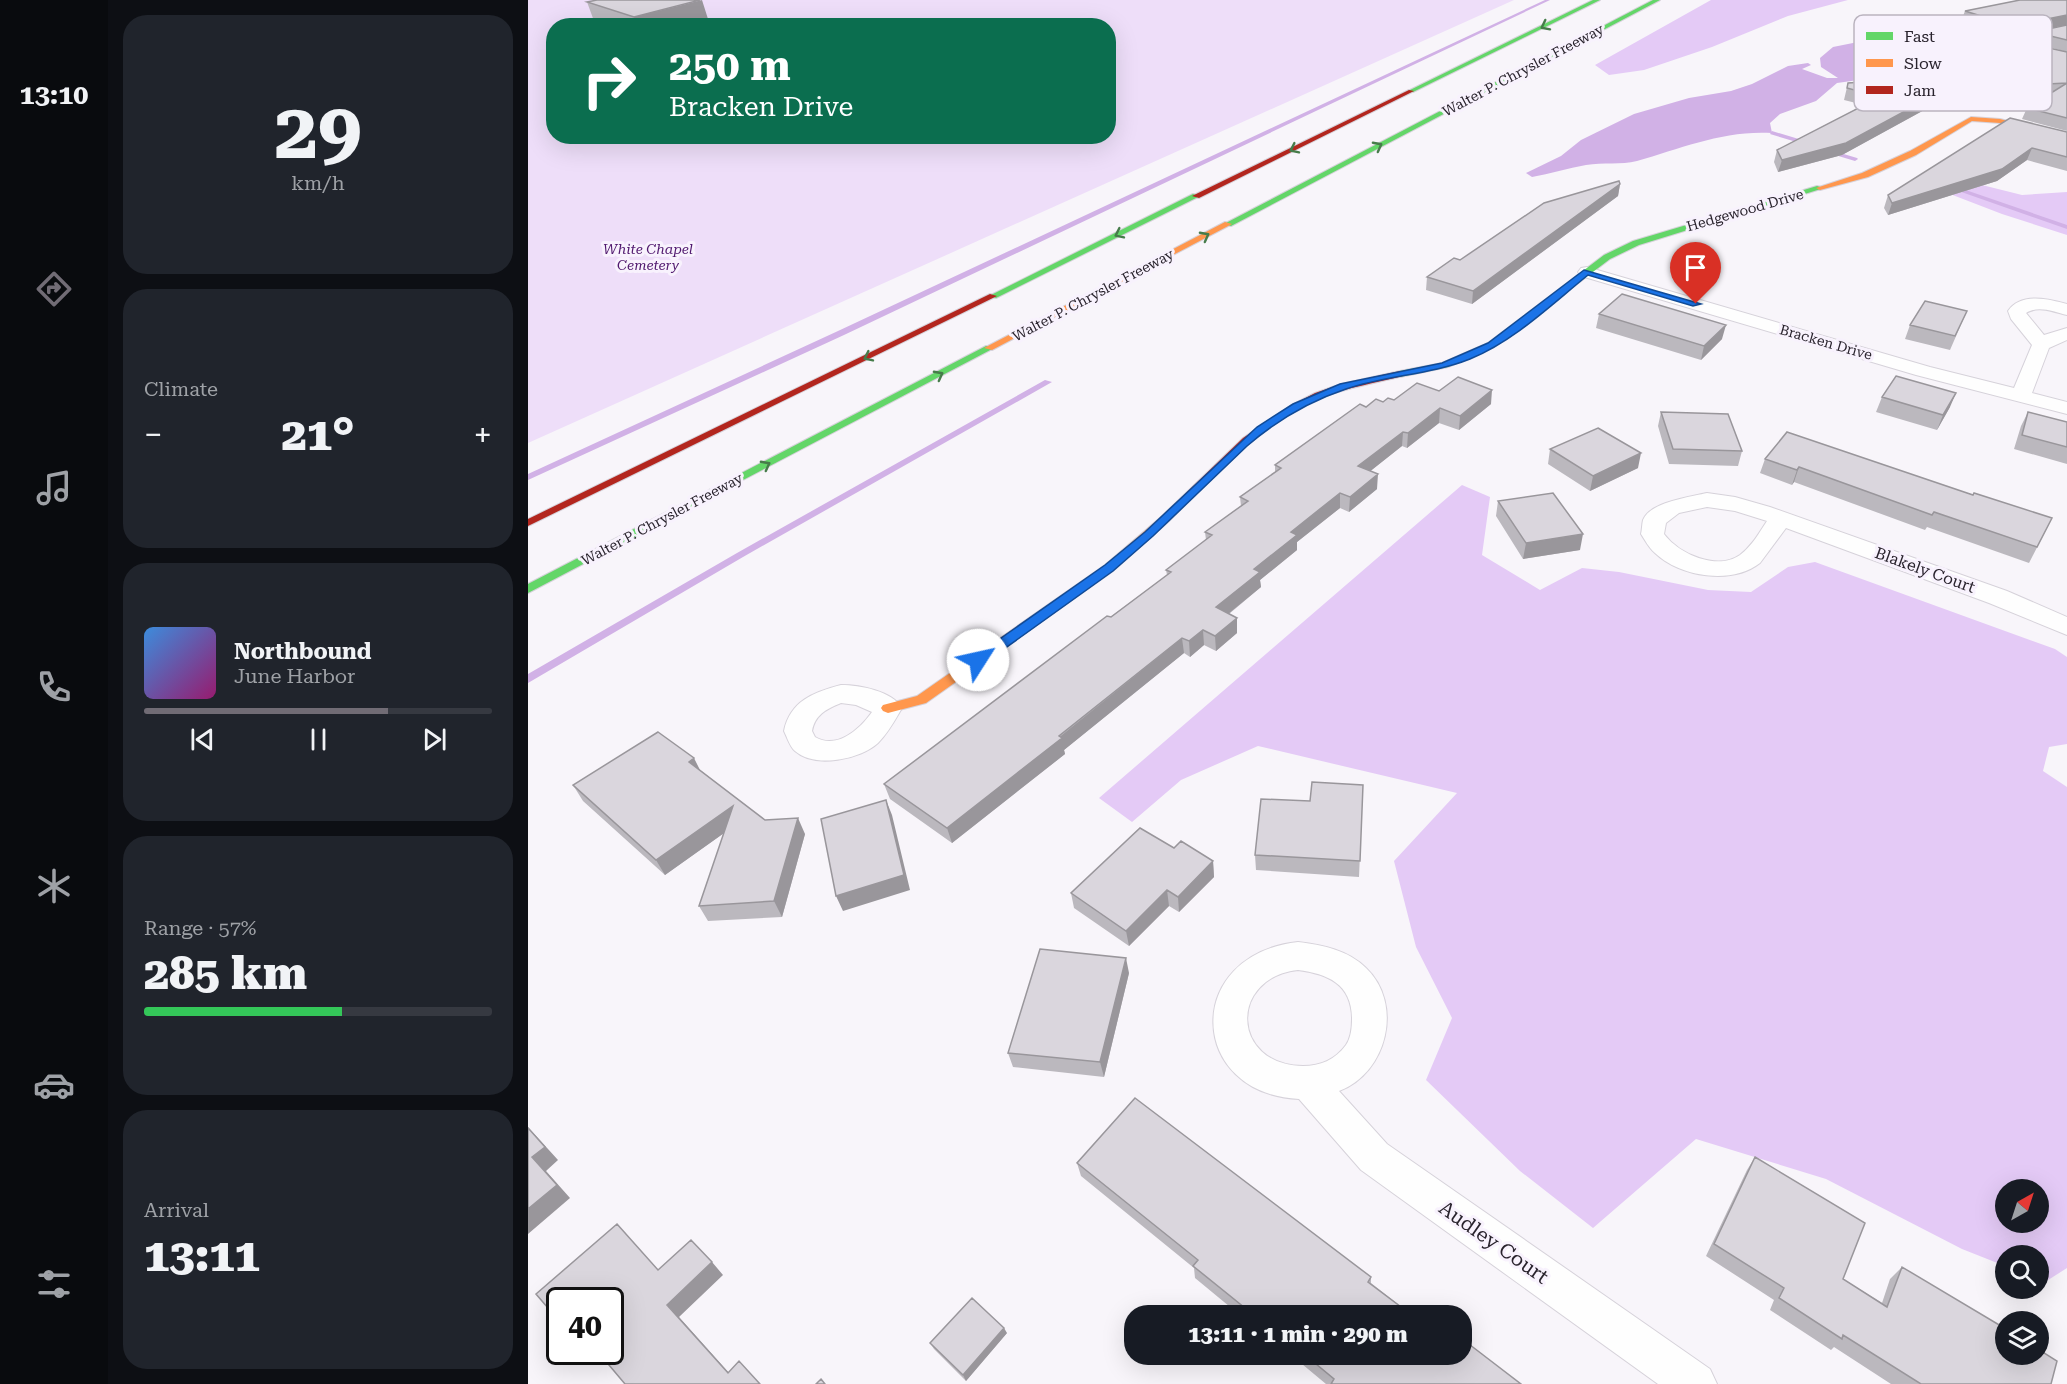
<!DOCTYPE html>
<html lang="en">
<head>
<meta charset="utf-8">
<style>
  :root { --surface:#171b24; --page:#20242c; --text:#f1f3f6; --muted:#9ea1a6; --line:#363941; --accent:#716c75 }
  body { margin:0; font-family:"Roboto Serif",serif; background:var(--page); color:var(--text); height:100vh; display:flex; flex-direction:column; font-size:22px; white-space:nowrap }
  * { box-sizing:border-box; margin:0 }
  p { font-size:20px; color:var(--muted) }
  .icon { flex:none; width:33px; height:33px; fill:none; stroke:currentColor; stroke-width:2; stroke-linecap:round; stroke-linejoin:round }
  .map { position:relative; flex:1; overflow:hidden }
  .panel { display:flex; flex-direction:column; gap:15px; padding:15px; background:#0d0f14; width:420px }
  .panel>* { flex:none }
  .hud { position:absolute; left:18px; top:18px; width:570px; height:126px; border-radius:24px; box-shadow:0 6px 24px #0002; background:#0b6e4f; color:#fff; overflow:hidden }
  .needle { width:39px; rotate:39deg }
  .fabs { position:absolute; left:1467px; top:1179px; display:grid; gap:12px }
  .fabs a { display:grid; place-items:center; width:54px; height:54px; border-radius:50%; background:var(--surface); box-shadow:0 6px 24px #0002; font-size:30px }
  .speed { position:absolute; left:18px; top:1287px; display:flex; gap:12px; font-size:30px; font-weight:700; text-align:center }
  .speed>* { display:grid; place-content:center; width:78px; height:78px; border-radius:50%; background:var(--surface); box-shadow:0 6px 24px #0002; line-height:1 }
  .speed .limit { border:3px solid #111; border-radius:9px; background:#fff; color:#111 }
  .pin { position:absolute; display:grid; place-items:center; width:51px; height:51px; color:#fff; margin:-62px -26px; border-radius:50% 50% 50% 0; rotate:-45deg; box-shadow:0 0 6px #0007 }
  .pin .icon { rotate:45deg }
  .me { position:absolute; width:66px; margin:-33px; rotate:55deg; stroke-linejoin:round; filter:drop-shadow(0 0 4px #0008) }
  .turn { display:flex; align-items:center; gap:21px; height:126px; padding:0 24px; font-size:27px }
  .turn .icon { width:78px; height:78px; stroke-width:2.5 }
  .turn b { display:block; font-size:42px; line-height:51px }
  .big { font-size:45px; font-weight:800; line-height:1.1 }
  .panel .widget { flex:1; display:flex; flex-direction:column; justify-content:center; gap:9px; min-width:0; padding:0 21px; border-radius:24px; background:var(--page) }
  .panel .dial { align-items:center; gap:0 }
  .dial b { font-size:78px; line-height:1 }
  .song { display:flex; align-items:center; gap:18px }
  .cover { width:72px; height:72px; border-radius:9px; background:linear-gradient(135deg,hsl(210 70% 55%),hsl(320 70% 35%)) }
  .played { height:6px; border-radius:3px; background:linear-gradient(90deg,var(--accent) 70%,var(--line) 70%) }
  .keys { display:flex; justify-content:space-around; direction:ltr }
  .heat { display:flex; justify-content:space-between; align-items:center; font-size:33px; direction:ltr }
  .charge { height:9px; border-radius:4px; background:linear-gradient(90deg,#34c759 57%,var(--line) 0) }
  .trip { position:absolute; left:596px; top:1305px; width:348px; height:60px; border-radius:24px; background:var(--surface); box-shadow:0 6px 24px #0002; font-weight:800; line-height:60px; text-align:center }
  main { display:flex; flex:1; min-height:0 }
  .menu { display:flex; flex-direction:column; width:108px; justify-content:space-around; align-items:center; background:#090b0e; color:var(--muted) }
  .menu .icon { width:42px; height:42px }
  .menu .on { color:var(--accent) }
  .menu b { font-size:27px; color:var(--text) }
  .map>svg:first-child { display:block }
  .green { fill:#eedef9; fill-rule:evenodd }
  .forest { fill:#e4caf6; fill-rule:evenodd }
  .water { fill:#d1b1e6 }
  .lines { fill:none; stroke-linecap:round; stroke-linejoin:round }
  .stream { fill:#d1b1e6; fill-rule:evenodd }
  .street-casing { stroke:#d6d2da; stroke-width:2 }
  .fast-casing { stroke:#d6d2da; stroke-width:2 }
  .slow-casing { stroke:#d6d2da; stroke-width:2 }
  .jam-casing { stroke:#d6d2da; stroke-width:2 }
  .street { fill:#fefefe; fill-rule:evenodd }
  .fast { fill:#63d668; fill-rule:evenodd }
  .slow { fill:#ff974d; fill-rule:evenodd }
  .jam { fill:#b3261e; fill-rule:evenodd }
  .wall { fill:#bbb8be }
  .shaded-wall { fill:#99969b }
  .building { fill:#dad6dd; stroke:#99969b; stroke-width:1.5 }
  .oneway { stroke:#467c4a }
  .route { fill:#1a73e8; stroke:#114b97; stroke-width:1.5 }
  .labels { text-anchor:middle; dominant-baseline:central; stroke-width:6; stroke-linejoin:round; paint-order:stroke }
  .far-street-label { font-size:14px; fill:#29232d; stroke:#f8f2fd }
  .far-park-label { font-size:14px; font-style:italic; fill:#50186e; stroke:#f8f2fd }
  .street-label { font-size:16px; fill:#29232d; stroke:#f8f2fd }
  .near-street-label { font-size:20px; fill:#29232d; stroke:#f8f2fd }
  .key { fill:#f8f2fd; stroke:#bab4bf; stroke-width:1.5 }
  .key-label { font-size:16px; fill:#29232d }
</style>
</head>
<body>
<main>
<nav class="menu">
<b>13:10</b>
<svg class="icon on" aria-label="directions" viewBox="0 0 24 24"><path d="M12 3l9 9-9 9-9-9zM9 14v-3h6M13 9l2 2-2 2"/></svg>
<svg class="icon" aria-label="music" viewBox="0 0 24 24"><path d="M9 18V5l10-2v13"/><circle cx="6" cy="18" r="3"/><circle cx="16" cy="16" r="3"/></svg>
<svg class="icon" aria-label="phone" viewBox="0 0 24 24"><path d="M5 4h4l2 5-3 2q2 4 5 5l2-3 5 2v4C11 20 4 13 5 4z"/></svg>
<svg class="icon" aria-label="climate" viewBox="0 0 24 24"><path d="M12 3v18M4 7l16 10M4 17L20 7"/></svg>
<svg class="icon" aria-label="car" viewBox="0 0 24 24"><path d="M5 17H2v-5l4-1 3-4h7l3 4 3 1v5h-3M9 17h6M6 11h13"/><circle cx="7" cy="17" r="2"/><circle cx="17" cy="17" r="2"/></svg>
<svg class="icon" aria-label="filters" viewBox="0 0 24 24"><path d="M4 7h16M4 17h16"/><circle cx="9" cy="7" r="2"/><circle cx="15" cy="17" r="2"/></svg>
</nav>
<section class="panel">
<div class="widget dial"><b>29</b><p>km/h</p></div>
<div class="widget"><p>Climate</p>
<div class="heat"><a>−</a><b class="big">21°</b><a>+</a></div>
</div>
<div class="widget">
<div class="song"><i class="cover"></i><div><b>Northbound</b><p>June Harbor</p></div></div>
<div class="played"></div>
<div class="keys"><svg class="icon" aria-label="previous" viewBox="0 0 24 24"><path d="M18 5L8 12l10 7zM5 5v14"/></svg><svg class="icon" aria-label="pause" viewBox="0 0 24 24"><path d="M8 5v14M16 5v14"/></svg><svg class="icon" aria-label="next" viewBox="0 0 24 24"><path d="M6 5l10 7-10 7zM19 5v14"/></svg></div>
</div>
<div class="widget"><p>Range · 57%</p><b class="big">285 km</b><div class="charge"></div></div>
<div class="widget"><p>Arrival</p><b class="big">13:11</b></div>
</section>
<div class="map">
<svg width="1539" height="1384" viewBox="0 0 1539 1384">
  <rect width="100%" height="100%" fill="#f8f5fa"/>
  <path class="green" d="M0,0H986L0,443ZM26,26H580V136H26Z"/>
  <path class="forest" d="M1183,0H1320L1260,16L1184,47L1116,70L1081,75L1067,65Z
    M1414,175L1494,195L1539,192V235L1474,214L1396,184Z
    M934,485L962,497L954,555L1012,590L1054,568L1091,572L1180,590L1223,592L1260,567L1287,562L1527,649L1539,657V744L1521,747L1515,771L1539,787V1268L1517,1282L1511,1279L1510,1256H1478L1477,1266L1434,1249L1298,1179L1168,1139L1065,1228L992,1171L898,1080L924,1018L888,947L866,861L929,793L730,746L653,780L604,822L571,798ZM1478,1190H1510V1222H1478Z"/>
  <path class="water" d="M1330,42C1347,46 1356,48 1363,64C1388,69 1393,55 1420,73C1408,78 1386,80 1379,68L1362,66L1359,76L1309,83L1288,101L1252,114L1242,123L1244,133C1196,130 1154,148 1109,161C1093,165 1075,162 1058,165C1040,168 1022,174 1004,177L998,173L1033,156L1053,140L1106,114L1161,98L1203,91L1224,84L1260,66L1280,63L1283,65L1274,69L1299,78H1310L1293,67L1292,58L1305,47Z"/>
  <g class="lines">
    <path class="stream" d="M1017,0H1022L316,335L0,480V474L310,331Z
      M1244,131L1284,143L1285,144L1282,146L1242,134Z
      M1299,149L1329,158L1330,159L1327,161L1297,152L1296,151Z
      M1422,186H1426L1539,225V229L1422,188Z
      M517,380L524,382L215,557L0,683V674L209,553Z"/>
    <defs>
      <path id="street" d="M1539,26V32L1492,42L1539,54V62L1486,49L1478,42L1485,36Z
        M1059,267L1402,367L1486,388L1504,345L1483,319L1480,311C1493,292 1520,299 1539,304V315C1526,312 1511,305 1498,313L1516,335L1539,328V340L1521,348L1504,393L1539,402V414L1388,375L1053,276L1050,272L1053,268Z
        M1179,493L1207,497L1242,507L1479,591L1539,617V635L1461,603L1258,528L1232,563C1204,585 1152,577 1127,553C1121,548 1117,540 1113,534C1114,530 1114,524 1115,520C1122,502 1162,497 1179,493ZM1179,507L1207,511L1239,521C1231,533 1224,546 1212,555C1189,571 1151,554 1136,534L1138,523L1151,513Z
        M313,685C332,685 364,691 374,708C367,720 360,733 350,743C333,759 287,769 267,751C262,747 259,737 256,731C262,701 286,692 313,685ZM313,703L328,705L344,712C332,729 309,750 287,737L284,731C287,715 298,709 313,703Z
        M770,942C795,945 820,950 838,968C876,1004 859,1073 811,1091L859,1144L1182,1369L1189,1384H1130L833,1170L771,1099C660,1094 654,955 770,942ZM770,970C800,974 824,984 824,1019C824,1027 823,1038 818,1045C807,1060 792,1066 775,1066C703,1065 700,978 770,970Z"/>
      <path id="fast" d="M1065,0H1072L885,92L880,91Z
        M1125,0H1132L703,226L696,224Z
        M1289,186L1296,188L1111,245L1082,259L966,347L920,367L872,377L867,374L872,371L914,363L960,343L1076,255L1105,241Z
        M665,194L672,196L468,298L461,296Z
        M458,346L466,348L0,593V584Z"/>
      <path id="slow" d="M1443,117L1472,119L1539,136V140L1472,123L1444,121L1388,155L1340,177L1292,190L1288,188L1334,173L1382,151Z
        M697,222L704,224L464,350L456,348Z
        M637,516L641,517V521L585,571L398,703L360,713L355,711L353,708L355,705L389,696L577,565L633,517Z"/>
      <path id="jam" d="M881,90L886,91L671,198L664,196Z
        M462,294L469,296L0,526V519Z
        M872,371L877,374L875,376C848,383 821,387 795,397C733,422 687,476 641,521H633L631,519L715,438L762,406L787,393L813,384Z"/>
    </defs>
    <use href="#street" class="street-casing"/>
    <use href="#fast" class="fast-casing"/>
    <use href="#slow" class="slow-casing"/>
    <use href="#jam" class="jam-casing"/>
    <use href="#street" class="street"/>
    <use href="#fast" class="fast"/>
    <use href="#slow" class="slow"/>
    <use href="#jam" class="jam"/>
  </g>
  <path class="wall" d="M1492,0L1483,36L1489,41L1539,52V131L1494,119L1499,108L1521,94L1494,96L1399,42L1403,32L1460,29L1433,21L1437,11Z
    M59,2L180,19L154,26H79L66,21Z
    M1539,25V52L1502,42L1506,32Z
    M1444,75L1440,86L1314,155L1250,172L1246,162L1249,150L1336,105L1316,100L1320,83Z
    M1539,132V171L1499,160L1469,181L1360,215L1356,208L1360,195Z
    M1092,184L1090,196L944,304L898,290L899,277L932,260Z
    M1439,311L1422,350L1377,339L1382,325Z
    M1071,314L1194,339L1173,360L1068,328Z
    M911,391L963,404L931,430L911,423L879,448L874,446L842,471L849,489L821,512L812,508L769,542V550L732,580L733,587L701,614L709,633L688,651L676,645L662,657L656,653L536,750L537,754L424,843L362,799L356,784L639,575L638,570L678,540L677,532L713,506L712,497L747,472V465L838,407L855,402Z
    M1354,397L1422,407L1409,430L1348,412Z
    M1133,412L1214,451L1210,466L1141,464L1130,426Z
    M1500,412L1539,422V464L1486,449L1493,426Z
    M1022,449L1110,468L1062,491L1020,464Z
    M1237,459L1445,495L1524,518L1501,563L1399,527L1397,530L1266,482L1264,485L1232,473Z
    M970,501L1052,550L995,559L968,516Z
    M172,770L237,820L277,834L254,917L180,921L171,906L196,833L137,875L55,801L45,785Z
    M835,785L831,877L728,870L727,855L782,801Z
    M646,848L685,861L686,877L651,912L641,906L601,946L546,908L543,893Z
    M601,973L576,1077L485,1067L480,1053Z
    M1227,1157L1315,1279L1354,1303L1362,1279L1374,1267L1523,1384H1363L1306,1347L1303,1350L1242,1310L1246,1300L1178,1256L1219,1170Z
    M549,1163L843,1277V1283L885,1316H713L667,1278L666,1268L553,1176Z
    M479,1333L438,1381L406,1349L402,1343Z
    M762,1354H933L993,1384H798Z"/>
  <path class="shaded-wall" d="M174,0L180,19L154,26H109L106,17Z
    M1539,15V25L1482,36L1485,26Z
    M1444,75L1440,86L1314,155L1250,172L1254,160Z
    M1504,148L1499,160L1469,181L1360,215L1364,203Z
    M1092,184L1090,196L944,304L945,291Z
    M1198,325L1194,339L1173,360L1176,346Z
    M964,390L963,404L931,430L932,416Z
    M1428,393L1422,407L1409,430L1415,415Z
    M912,408L911,423L879,448L880,433Z
    M875,432L874,446L830,481V466Z
    M1113,453L1110,468L1062,491L1065,476Z
    M1271,467L1266,482L1264,485L1269,470Z
    M850,474L849,489L821,512L822,497Z
    M812,493V508L769,542V550L732,580L733,587L689,623L688,607L763,532Z
    M1055,534L1052,550L995,559L998,543Z
    M709,618V633L688,651L687,636Z
    M675,630L676,645L662,657L661,641Z
    M654,638L656,653L536,750L537,754L424,843L419,828Z
    M166,758L174,774L161,762Z
    M358,800L364,815L382,890L315,911L308,896Z
    M205,806L213,821L137,875L128,860Z
    M270,818L277,834L254,917L246,901Z
    M685,861L686,877L651,912L650,897Z
    M639,890L641,906L601,946L598,931Z
    M598,958L601,973L576,1077L572,1062Z
    M0,1127L30,1160L18,1171L42,1198L0,1234V1209L4,1157Z
    M184,1262L195,1275L151,1317L211,1384L200,1373L139,1305Z
    M476,1328L479,1333L438,1381L435,1375Z"/>
  <path class="building" d="M69,0H172L106,17L59,2Z
    M1492,0H1539V15L1485,26L1437,11Z
    M1539,25V40L1506,32Z
    M1483,28L1480,33L1489,41L1539,52V83L1498,85L1403,32Z
    M1444,75L1318,143L1254,160L1249,150L1352,97L1319,88L1320,83Z
    M1539,83V118L1499,108Z
    M1482,118L1539,132V157L1504,148L1474,169L1364,203L1360,195Z
    M1091,181L1092,184L945,291L899,277L926,258L932,260L1016,203Z
    M1094,294L1198,325L1176,346L1071,314Z
    M1397,301L1439,311L1427,336L1382,325Z
    M1368,376L1428,393L1415,415L1354,397Z
    M930,377L964,390L932,416L912,408L880,433L875,432L830,466L850,474L822,497L812,493L763,532L769,535L726,569L732,572L688,607L709,618L687,636L675,630L661,641L654,638L531,736L534,738L419,828L356,784L579,616L583,617L643,572L638,570L684,535L677,532L720,501L712,497L753,468L747,465L832,404L838,407L848,399L855,402L860,398L866,400L889,383L911,391Z
    M1133,412L1200,414L1214,451L1145,449Z
    M1500,412L1539,422V447L1494,435Z
    M1070,428L1113,453L1065,476L1022,449Z
    M1259,432L1445,495L1446,493L1524,518L1509,547L1406,512L1404,515L1271,467L1269,470L1237,459Z
    M1025,493L1055,534L998,543L970,501Z
    M130,732L166,758L161,762L237,820L270,818L246,901L171,906L205,806L128,860L45,785Z
    M784,782L835,785L832,861L727,855L733,799L782,801Z
    M358,800L376,875L308,896L293,819Z
    M612,828L646,848L653,841L685,861L650,897L639,890L598,931L543,893Z
    M512,949L598,958L572,1062L480,1053Z
    M607,1098L843,1277L840,1282L885,1316H727L665,1266L670,1260L549,1163Z
    M0,1128L17,1147L4,1157L29,1185L0,1209Z
    M1227,1157L1337,1223L1315,1279L1359,1307L1374,1267L1478,1329V1354H1510V1349L1529,1361L1523,1384H1393L1315,1335L1314,1339L1251,1298L1256,1288L1186,1244Z
    M89,1224L130,1270L163,1240L184,1262L139,1305L200,1373L211,1361L232,1384H97L70,1352H82V1300H32V1322L8,1294Z
    M444,1298L476,1328L435,1375L402,1343Z
    M933,1338L993,1384H803L806,1379L776,1354H933Z
    M293,1379L297,1384H288Z"/>
  <defs><path id="oneway-chevron" d="M-2-3.5L2.5 0L-2 3.5" fill="none" stroke-width="1.6" stroke-linecap="round" stroke-linejoin="round" transform="scale(1.5)"/></defs>
  <g class="oneway">
    <use href="#oneway-chevron" transform="translate(1017 26) rotate(153)"/>
    <use href="#oneway-chevron" transform="translate(850 146) rotate(-28)"/>
    <use href="#oneway-chevron" transform="translate(766 149) rotate(154)"/>
    <use href="#oneway-chevron" transform="translate(591 234) rotate(154)"/>
    <use href="#oneway-chevron" transform="translate(677 236) rotate(-28)"/>
    <use href="#oneway-chevron" transform="translate(340 357) rotate(154)"/>
    <use href="#oneway-chevron" transform="translate(411 375) rotate(-28)"/>
    <use href="#oneway-chevron" transform="translate(238 465) rotate(-28)"/>
  </g>
  <path class="route" d="M1056,270L1173,304L1165,306L1060,275C1023,305 986,341 942,359C902,375 858,375 818,389C782,401 748,421 719,446L625,536L585,571L455,664H446L444,660L446,657L577,565L617,532L729,427L765,404L812,384L914,363L960,343Z"/>
  <g class="labels">
    <g class="far-street-label">
      <text transform="translate(995 70) rotate(-28)">Walter P. Chrysler Freeway</text>
      <text transform="translate(1217 210) rotate(-16)">Hedgewood Drive</text>
      <text transform="translate(565 295) rotate(-28)">Walter P. Chrysler Freeway</text>
      <text transform="translate(1298 342) rotate(16)">Bracken Drive</text>
      <text transform="translate(134 519) rotate(-28)">Walter P. Chrysler Freeway</text>
    </g>
    <g class="far-park-label">
      <text x="120" y="249">White Chapel<tspan x="120" dy="16">Cemetery</tspan></text>
    </g>
    <g class="street-label">
      <text transform="translate(1397 570) rotate(20)">Blakely Court</text>
    </g>
    <g class="near-street-label">
      <text transform="translate(966 1242) rotate(35)">Audley Court</text>
    </g>
  </g>
  <rect x="1326" y="15" width="198" height="96" rx="9" class="key"/>
  <rect x="1338" y="32" width="27" height="8" fill="#63d668"/>
  <rect x="1338" y="59" width="27" height="8" fill="#ff974d"/>
  <rect x="1338" y="86" width="27" height="8" fill="#b3261e"/>
  <g class="key-label">
    <text x="1376" y="42">Fast</text>
    <text x="1376" y="69">Slow</text>
    <text x="1376" y="96">Jam</text>
  </g>
</svg>
<div class="fabs">
<a><svg class="needle" viewBox="-14 -14 28 28"><path d="M0-13l5 13h-10z" fill="#e53935"/><path d="M0 13l5-13h-10z" fill="#9ea1a6"/></svg></a>
<a><svg class="icon" aria-label="search" viewBox="0 0 24 24"><circle cx="10" cy="10" r="6"/><path d="M15 15l6 6"/></svg></a>
<a><svg class="icon" aria-label="layers" viewBox="0 0 24 24"><path d="M12 4l9 5-9 5-9-5zM3 14l9 5 9-5"/></svg></a>
</div>
<div class="speed"><div class="limit">40</div></div>
<div class="pin" style="left:1168px;top:304px;background:#d93025"><svg class="icon" aria-label="arrive" viewBox="0 0 24 24"><path d="M6 21V4h12l-3 4 3 4H6"/></svg></div>
<svg class="me" style="left:450px;top:660px" viewBox="-20 -20 40 40"><circle r="19" fill="#fff"/><path d="M0-13L10 11 0 6-10 11z" fill="#1a73e8"/></svg>
<div class="trip">13:11 · 1 min · 290 m</div>
<div class="hud">
<div class="turn"><svg class="icon" aria-label="right" viewBox="0 0 24 24"><path d="M7 20v-9h11M14 6l5 5-5 5"/></svg><div><b>250 m</b>Bracken Drive</div></div>
</div>
</div>
</main>
</body>
</html>
